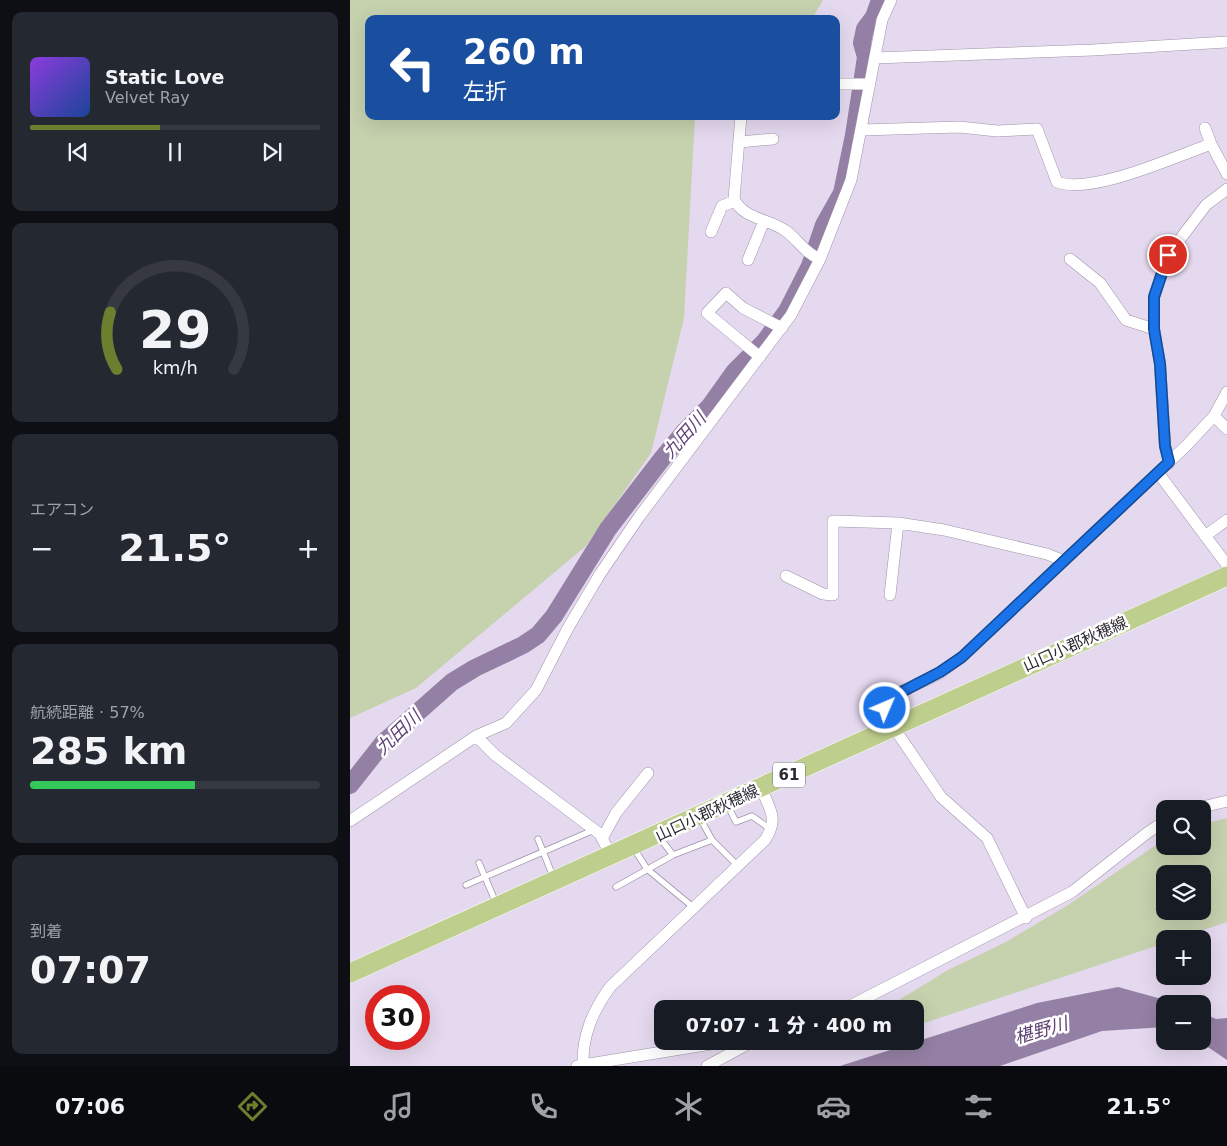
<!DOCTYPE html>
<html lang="ja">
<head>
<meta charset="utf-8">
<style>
  :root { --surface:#171b24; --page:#242831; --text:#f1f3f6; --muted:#9ea1a6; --line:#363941; --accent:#6c7f2f }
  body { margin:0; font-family:"DejaVu Sans","Noto Sans JP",sans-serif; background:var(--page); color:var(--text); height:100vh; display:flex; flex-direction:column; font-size:19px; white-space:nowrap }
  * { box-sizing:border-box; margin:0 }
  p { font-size:16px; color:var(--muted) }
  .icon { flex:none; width:28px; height:28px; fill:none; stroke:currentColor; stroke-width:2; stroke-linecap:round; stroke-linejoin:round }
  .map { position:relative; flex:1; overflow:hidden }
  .panel { display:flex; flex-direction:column; gap:12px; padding:12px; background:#0d0f14; width:350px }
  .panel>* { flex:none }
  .guide { position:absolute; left:15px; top:15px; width:475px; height:105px; border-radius:10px; box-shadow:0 5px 20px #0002; background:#1a4fa0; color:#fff; overflow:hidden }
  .controls { position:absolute; left:806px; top:800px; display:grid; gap:10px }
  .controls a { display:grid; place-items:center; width:55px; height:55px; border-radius:10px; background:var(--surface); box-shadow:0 5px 20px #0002; font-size:25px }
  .speed { position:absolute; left:15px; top:985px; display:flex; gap:10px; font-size:25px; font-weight:700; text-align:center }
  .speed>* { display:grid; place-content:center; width:65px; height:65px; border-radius:50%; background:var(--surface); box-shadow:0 5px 20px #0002; line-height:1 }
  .speed .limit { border:8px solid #d22; background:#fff; color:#111 }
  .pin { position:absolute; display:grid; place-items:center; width:42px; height:42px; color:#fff; margin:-21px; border:2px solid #fff; border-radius:50%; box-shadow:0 1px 5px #0007 }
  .me { position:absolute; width:55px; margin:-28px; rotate:45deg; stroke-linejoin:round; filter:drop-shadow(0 0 4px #0008) }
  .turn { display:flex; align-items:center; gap:18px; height:105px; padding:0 15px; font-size:22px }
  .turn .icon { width:65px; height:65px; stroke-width:2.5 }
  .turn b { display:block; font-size:35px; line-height:42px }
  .big { font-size:38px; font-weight:800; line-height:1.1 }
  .panel .card { flex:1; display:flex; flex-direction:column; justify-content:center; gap:8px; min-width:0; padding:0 18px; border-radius:10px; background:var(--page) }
  .panel .dial { align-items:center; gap:0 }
  .dial svg { height:130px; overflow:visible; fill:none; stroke:var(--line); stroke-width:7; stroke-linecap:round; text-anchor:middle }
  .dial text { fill:var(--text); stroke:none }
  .song { display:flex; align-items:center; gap:15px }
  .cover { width:60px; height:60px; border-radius:8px; background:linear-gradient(135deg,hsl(270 70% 55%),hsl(220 70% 35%)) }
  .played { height:5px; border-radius:2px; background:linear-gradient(90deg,var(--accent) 45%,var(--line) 45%) }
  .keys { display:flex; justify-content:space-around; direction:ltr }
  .heat { display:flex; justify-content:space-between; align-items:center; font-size:28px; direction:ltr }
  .charge { height:8px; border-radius:4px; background:linear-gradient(90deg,#34c759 57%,var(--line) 0) }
  .trip { position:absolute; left:304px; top:1000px; width:270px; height:50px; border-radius:10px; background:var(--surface); box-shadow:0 5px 20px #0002; font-weight:800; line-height:50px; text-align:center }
  .tabs { display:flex; height:80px; justify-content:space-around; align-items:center; background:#090b0e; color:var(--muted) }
  .tabs .icon { width:35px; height:35px }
  .tabs .active { color:var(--accent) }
  .tabs b { font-size:22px; color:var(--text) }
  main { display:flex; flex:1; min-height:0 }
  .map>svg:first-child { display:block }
  .green { fill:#c6d1ae; fill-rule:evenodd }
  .water { fill:#9480a4 }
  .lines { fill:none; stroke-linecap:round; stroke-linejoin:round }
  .river { stroke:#9480a4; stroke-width:18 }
  .service-casing { stroke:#9f94a8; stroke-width:7 }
  .minor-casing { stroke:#9f94a8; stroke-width:12 }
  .primary-casing { stroke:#fff; stroke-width:20 }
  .service { stroke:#fff; stroke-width:5.5 }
  .minor { stroke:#fff; stroke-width:11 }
  .primary { stroke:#bece8d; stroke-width:19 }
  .route-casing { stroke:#114b97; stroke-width:12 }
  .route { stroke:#1a73e8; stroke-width:9 }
  .labels { text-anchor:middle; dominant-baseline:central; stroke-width:5; stroke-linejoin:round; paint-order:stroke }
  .shield { fill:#fff; stroke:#6d6a70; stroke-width:1 }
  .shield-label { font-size:15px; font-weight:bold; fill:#2e2a32 }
  .street-label { font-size:16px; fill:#2e2a32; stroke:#fff }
  .water-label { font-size:18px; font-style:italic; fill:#614377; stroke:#fff }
</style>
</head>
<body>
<main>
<section class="panel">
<div class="card">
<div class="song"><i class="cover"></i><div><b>Static Love</b><p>Velvet Ray</p></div></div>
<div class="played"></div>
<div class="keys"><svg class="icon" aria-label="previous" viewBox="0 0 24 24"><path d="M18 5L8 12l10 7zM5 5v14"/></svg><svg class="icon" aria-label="pause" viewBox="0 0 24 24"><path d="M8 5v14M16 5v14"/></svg><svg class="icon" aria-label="next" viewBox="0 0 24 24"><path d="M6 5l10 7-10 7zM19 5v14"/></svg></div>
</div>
<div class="card dial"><svg viewBox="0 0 100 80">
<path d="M14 69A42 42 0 1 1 86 69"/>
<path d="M14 69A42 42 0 0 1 10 34" stroke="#6c7f2f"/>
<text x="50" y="56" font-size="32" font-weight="700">29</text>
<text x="50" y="72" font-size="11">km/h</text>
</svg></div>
<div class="card"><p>エアコン</p>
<div class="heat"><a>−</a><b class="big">21.5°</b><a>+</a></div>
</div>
<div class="card"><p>航続距離 · 57%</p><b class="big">285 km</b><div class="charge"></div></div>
<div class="card"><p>到着</p><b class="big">07:07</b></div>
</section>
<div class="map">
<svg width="877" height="1066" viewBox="0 0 877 1066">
  <rect width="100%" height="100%" fill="#e5d9ef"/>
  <path class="green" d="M0,0H473L462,19H19V116H345L334,318L301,453L236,546L66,688L0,718Z
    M877,818V922L826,939H815V943L565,1026V1009H534L598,970L656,942L718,905L815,839V846H852L853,824ZM815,874H852V911H815Z"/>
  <path class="water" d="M768,987L830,1004H815V1027L752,1031L650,1066H490L687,1003Z
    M853,1013L866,1019L877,1018V1060L849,1041H852Z"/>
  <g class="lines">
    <path class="river" d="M0,785L33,743L102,682L125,668L173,645L188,635L204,616L258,529L311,460L335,431L360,406L385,371L415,341L437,311L460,266L474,225L492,193L504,135L516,57L512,43L515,29L524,17L530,0"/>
    <defs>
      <path id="service" d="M378,806L386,822L402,816L420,829
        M350,818L362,840L387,865
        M309,837L323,855L362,840
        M188,839L204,879
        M283,847L297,869L343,907
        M129,863L146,903
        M116,885L239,832
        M266,887L323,855"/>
      <path id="minor" d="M525,58L743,50L877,42
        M486,84H520
        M391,116L384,199C393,219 420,219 436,231C449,241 455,253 470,259
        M855,128L861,144L877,174
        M512,130L609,127L647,131L687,129L707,182C742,195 824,157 861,144
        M389,142L423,139
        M361,232L372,206L385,201
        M720,259L750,283L776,320L804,329
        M398,260L414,221
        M410,357L357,313L376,293L393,308L432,328
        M864,416L877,429
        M819,463L815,446L810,364L804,329V297L818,255L856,205L877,189
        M809,474L877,565
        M855,536L877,520
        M436,576L473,594L483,595V521L548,523L594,530L697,554L714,561
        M540,595L548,523
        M126,736L145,755L250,834L261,856
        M844,809L877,801
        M0,821L126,736L156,723L186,690L218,628L250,574L289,517L441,315L470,259L501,180L532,20L541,0
        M253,837L266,813L298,773
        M676,918L637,838L591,797L536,716V703L540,697L590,673L612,657L837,445L864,416L877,392
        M494,1009L722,892L797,833L815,821
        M227,1066L361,1044H398
        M233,1066C232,1035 243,1011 260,987L415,840C429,818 420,810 411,788
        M357,1066L398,1044L408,1041"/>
      <path id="primary" d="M0,973L877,576"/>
    </defs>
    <use href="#service" class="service-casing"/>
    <use href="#minor" class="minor-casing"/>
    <use href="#primary" class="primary-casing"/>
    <use href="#service" class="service"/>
    <use href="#minor" class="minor"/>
    <use href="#primary" class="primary"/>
  </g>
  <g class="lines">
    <defs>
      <path id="route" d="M535,708L536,703L540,698L590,672L612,657L819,462L815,446L810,364L804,329V297L818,255"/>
    </defs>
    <use href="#route" class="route-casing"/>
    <use href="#route" class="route"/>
  </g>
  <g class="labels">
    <rect class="shield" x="423" y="762.5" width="32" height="25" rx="4"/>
    <g class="shield-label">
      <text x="439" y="775">61</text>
    </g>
    <g class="street-label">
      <text transform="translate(725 644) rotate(-24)">山口小郡秋穂線</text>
      <text transform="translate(357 813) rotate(-25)">山口小郡秋穂線</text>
    </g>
    <g class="water-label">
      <text transform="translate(334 435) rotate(-48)">九田川</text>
      <text transform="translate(48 732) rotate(-44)">九田川</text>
      <text transform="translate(691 1030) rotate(-16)">椹野川</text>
    </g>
  </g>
</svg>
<div class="controls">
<a><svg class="icon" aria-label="search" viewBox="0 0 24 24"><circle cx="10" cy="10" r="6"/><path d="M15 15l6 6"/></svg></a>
<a><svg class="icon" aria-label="layers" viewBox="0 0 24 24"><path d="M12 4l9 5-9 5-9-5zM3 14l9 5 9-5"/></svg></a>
<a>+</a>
<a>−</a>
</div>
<div class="speed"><div class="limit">30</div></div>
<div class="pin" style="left:818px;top:255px;background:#d93025"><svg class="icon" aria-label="arrive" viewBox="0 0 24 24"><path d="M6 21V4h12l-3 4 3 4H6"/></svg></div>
<svg class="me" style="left:535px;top:708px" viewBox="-20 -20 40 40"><circle r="17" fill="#1a73e8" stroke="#fff" stroke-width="3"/><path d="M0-11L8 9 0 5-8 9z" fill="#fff"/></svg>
<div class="trip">07:07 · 1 分 · 400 m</div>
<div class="guide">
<div class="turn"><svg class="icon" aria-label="left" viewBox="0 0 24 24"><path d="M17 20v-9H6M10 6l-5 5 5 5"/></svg><div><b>260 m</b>左折</div></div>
</div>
</div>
</main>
<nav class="tabs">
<b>07:06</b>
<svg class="icon active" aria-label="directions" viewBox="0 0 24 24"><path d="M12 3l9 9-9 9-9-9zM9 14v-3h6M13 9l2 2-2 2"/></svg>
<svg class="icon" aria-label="music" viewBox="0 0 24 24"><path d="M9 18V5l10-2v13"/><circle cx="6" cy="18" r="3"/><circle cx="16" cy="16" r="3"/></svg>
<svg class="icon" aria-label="phone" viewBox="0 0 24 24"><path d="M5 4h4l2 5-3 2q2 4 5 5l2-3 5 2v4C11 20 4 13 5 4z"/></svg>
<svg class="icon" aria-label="climate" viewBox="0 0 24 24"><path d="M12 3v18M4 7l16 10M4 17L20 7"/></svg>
<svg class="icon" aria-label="car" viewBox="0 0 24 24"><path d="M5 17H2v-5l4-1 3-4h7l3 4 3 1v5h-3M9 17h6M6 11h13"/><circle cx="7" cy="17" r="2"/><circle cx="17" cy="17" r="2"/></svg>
<svg class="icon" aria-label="filters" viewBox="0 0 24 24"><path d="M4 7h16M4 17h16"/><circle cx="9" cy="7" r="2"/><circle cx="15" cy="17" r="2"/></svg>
<b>21.5°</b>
</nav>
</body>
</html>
